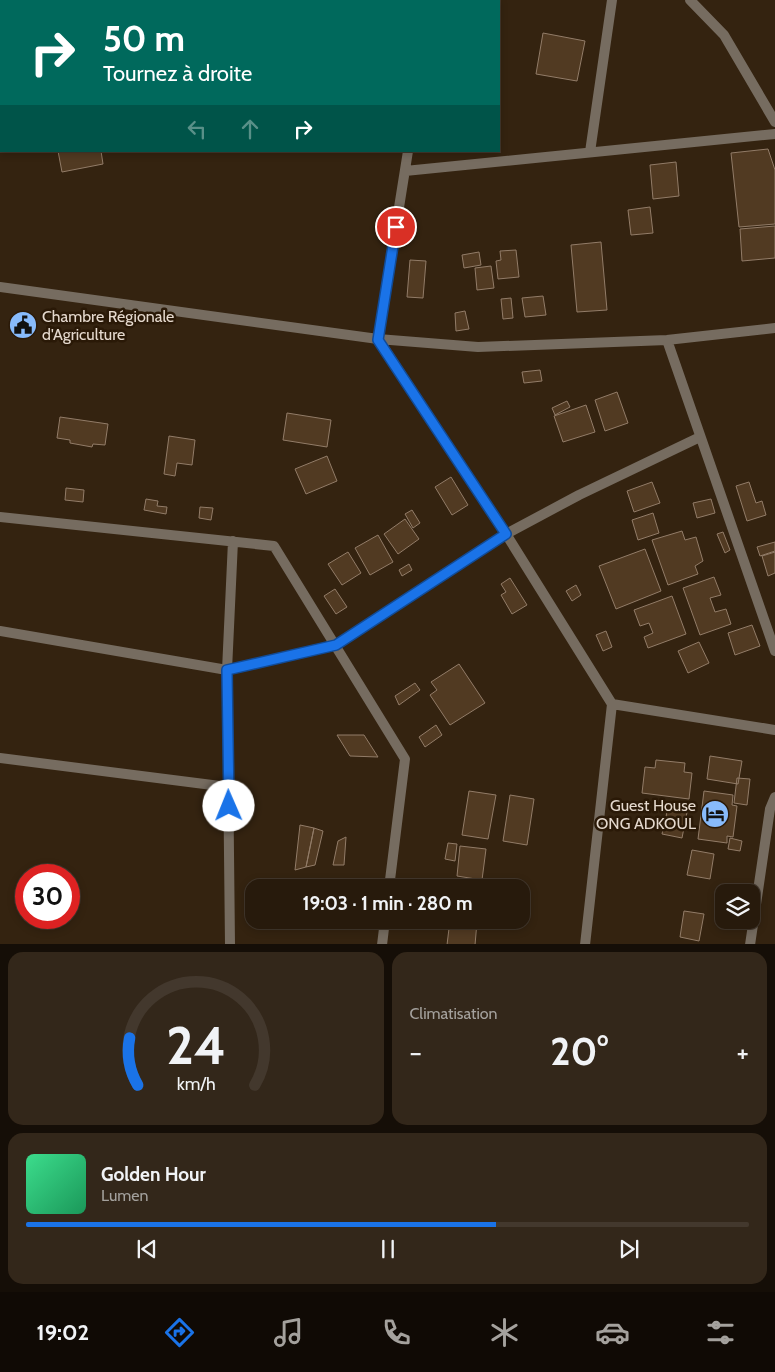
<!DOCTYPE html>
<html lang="fr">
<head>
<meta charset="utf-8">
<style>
  :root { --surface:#271a0c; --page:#33271a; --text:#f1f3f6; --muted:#a4a19d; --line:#43382d; --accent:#1a73e8 }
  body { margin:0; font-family:Cabin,sans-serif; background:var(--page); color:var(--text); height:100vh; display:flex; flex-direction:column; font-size:19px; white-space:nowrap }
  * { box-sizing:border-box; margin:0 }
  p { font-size:16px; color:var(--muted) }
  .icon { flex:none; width:28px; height:28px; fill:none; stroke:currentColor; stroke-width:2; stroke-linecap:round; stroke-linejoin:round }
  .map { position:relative; height:944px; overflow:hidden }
  .sheet { display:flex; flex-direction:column; gap:8px; padding:8px; background:#150e07; flex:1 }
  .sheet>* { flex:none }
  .banner { position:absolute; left:0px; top:0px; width:500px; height:152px; box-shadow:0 2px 8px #0003,0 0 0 1px var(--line); background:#00695c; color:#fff; overflow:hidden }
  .controls { position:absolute; left:715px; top:884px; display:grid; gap:10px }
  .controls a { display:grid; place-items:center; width:45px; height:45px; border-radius:10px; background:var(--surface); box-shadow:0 2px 8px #0003,0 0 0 1px var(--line); font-size:25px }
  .speed { position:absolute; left:15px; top:864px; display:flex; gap:10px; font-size:25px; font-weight:700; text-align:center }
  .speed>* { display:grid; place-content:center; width:65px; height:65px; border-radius:50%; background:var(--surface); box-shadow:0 2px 8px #0003,0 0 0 1px var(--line); line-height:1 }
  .speed .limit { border:8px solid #d22; background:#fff; color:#111 }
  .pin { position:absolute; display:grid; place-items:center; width:42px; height:42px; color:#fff; margin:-21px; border:2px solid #fff; border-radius:50%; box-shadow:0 1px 5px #0007 }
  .me { position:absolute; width:55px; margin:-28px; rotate:359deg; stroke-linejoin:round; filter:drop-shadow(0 0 4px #0008) }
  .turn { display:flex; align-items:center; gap:18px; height:105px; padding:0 20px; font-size:22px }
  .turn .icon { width:65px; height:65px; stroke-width:2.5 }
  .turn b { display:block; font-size:35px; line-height:42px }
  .lanes { display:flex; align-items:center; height:48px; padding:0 20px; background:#0003; justify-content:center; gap:25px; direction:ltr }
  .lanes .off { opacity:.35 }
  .big { font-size:38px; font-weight:800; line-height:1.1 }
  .sheet .widget { flex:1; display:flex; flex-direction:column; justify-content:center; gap:8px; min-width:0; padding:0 18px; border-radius:15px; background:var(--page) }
  .sheet .dial { align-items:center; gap:0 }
  .dial svg { height:130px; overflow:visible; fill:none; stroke:var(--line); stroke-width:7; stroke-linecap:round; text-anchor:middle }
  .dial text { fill:var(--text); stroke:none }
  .song { display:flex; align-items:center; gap:15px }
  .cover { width:60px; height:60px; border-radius:8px; background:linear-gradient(135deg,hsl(150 70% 55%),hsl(150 70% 35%)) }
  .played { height:5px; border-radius:2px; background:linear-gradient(90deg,var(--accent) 65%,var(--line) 65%) }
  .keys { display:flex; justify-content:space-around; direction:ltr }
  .heat { display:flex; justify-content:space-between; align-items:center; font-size:28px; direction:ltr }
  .sheet .tiles { flex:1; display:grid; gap:8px; grid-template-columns:1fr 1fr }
  .widget:last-child { grid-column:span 2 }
  .trip { position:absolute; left:245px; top:879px; width:285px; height:50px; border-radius:15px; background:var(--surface); box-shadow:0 2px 8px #0003,0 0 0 1px var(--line); font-weight:800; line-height:50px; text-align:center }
  .tab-bar { display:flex; height:80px; justify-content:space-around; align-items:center; background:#100a05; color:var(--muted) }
  .tab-bar .icon { width:35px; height:35px }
  .tab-bar .selected { color:var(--accent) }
  .tab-bar b { font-size:22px; color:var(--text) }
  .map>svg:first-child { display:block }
  .building { fill:#513a22; stroke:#927c68 }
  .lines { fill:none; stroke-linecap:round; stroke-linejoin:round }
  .minor { stroke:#766c60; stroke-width:10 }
  .route-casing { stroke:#114b97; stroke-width:12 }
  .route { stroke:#1a73e8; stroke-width:9 }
  .labels { text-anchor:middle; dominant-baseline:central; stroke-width:5; stroke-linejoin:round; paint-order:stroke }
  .poi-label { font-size:16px; fill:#e5d9ce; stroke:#2a1907; text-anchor:start }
</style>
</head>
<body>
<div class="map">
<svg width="775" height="945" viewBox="0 0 775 945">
  <rect width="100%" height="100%" fill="#342310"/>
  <path class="building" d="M543,33L585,41L577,81L536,74Z
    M768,149L775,170V224L739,227L731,153Z
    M58,151H101L103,164L62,172Z
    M676,162L679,196L653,199L650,165Z
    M650,207L653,233L631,235L628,210Z
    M775,226V258L742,261L740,229Z
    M601,242L607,310L577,312L571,245Z
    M516,250L519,277L498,279L496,261L501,260L500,251Z
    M479,252L481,265L464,268L462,255Z
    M410,260L426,261L423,298L407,297Z
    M491,266L494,288L477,290L475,268Z
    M543,296L546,315L525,317L522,298Z
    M511,298L513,318L503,319L501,299Z
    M465,311L469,329L456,331L455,313Z
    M540,370L542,381L524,383L522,372Z
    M617,392L628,423L605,431L595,400Z
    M567,401L570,407L555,415L552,408Z
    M586,405L595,432L563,442L554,416Z
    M287,413L331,420L327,447L283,440Z
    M60,417L108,424L105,445L93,444L92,447L70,443V440L57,438Z
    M169,436L195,440L192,465L177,463L175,476L164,474Z
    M327,456L337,481L306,494L295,469Z
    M451,477L468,505L452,515L435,487Z
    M652,482L660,503L634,512L627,491Z
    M749,482L756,503L762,501L766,515L747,521L736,486Z
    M66,488L84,490L83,502L65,500Z
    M146,499L158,501L157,506L167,507L166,514L144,510Z
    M711,499L715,513L697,518L693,503Z
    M200,507L213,508L211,520L199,518Z
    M412,510L420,523L413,528L405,514Z
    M653,513L659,533L638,540L632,520Z
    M405,519L419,539L398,554L384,534Z
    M682,531L685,540L696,537L703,561L695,566L698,574L668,585L652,540Z
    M723,532L730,550L725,553L717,534Z
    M378,535L393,562L370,575L355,548Z
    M775,542V551L760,556L757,547Z
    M645,549L661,591L616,609L599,566Z
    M348,552L361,573L342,585L328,564Z
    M775,552V573L768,576L762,556Z
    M409,564L412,570L402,576L399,570Z
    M714,577L721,595L710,598L715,612L726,609L731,624L700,635L683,588Z
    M510,578L527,605L512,614L501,595L506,592L501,584Z
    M576,585L581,595L572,601L566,591Z
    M335,589L347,607L336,614L324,596Z
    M672,596L686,634L648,648L644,637L653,633L649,623L640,626L634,610Z
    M752,625L760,646L735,655L728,633Z
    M606,631L612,647L603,651L596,635Z
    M699,642L709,663L688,673L678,651Z
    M459,664L485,703L450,725L430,695L437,690L431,682Z
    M415,683L420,690L399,705L395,696Z
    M436,725L442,735L425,747L419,737Z
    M337,735H364L378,757L350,756Z
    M710,756L742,761L738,784L707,779Z
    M656,760L685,763L684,772L692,773L689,799L642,793L645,767L655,768Z
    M737,778L750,779L747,805L734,803Z
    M469,791L496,795L488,839L462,835Z
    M704,791L733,795L732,805L737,806L733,837L727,836V843L698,839Z
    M510,795L534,799L527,845L503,841Z
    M669,803L688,807L682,838L662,834Z
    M300,825L314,828L306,867L295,870Z
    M314,828L323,831L315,865L306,867Z
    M346,837L344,865H333L338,841Z
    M730,838L742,841L740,851L728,849Z
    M448,843L457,844L455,861L445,859Z
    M460,846L486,849L482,880L457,876Z
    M692,850L714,854L710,879L687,875Z
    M684,911L704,914L699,941L680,937Z
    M450,920L477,922L475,945H447Z"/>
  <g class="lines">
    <path class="minor" d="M690,0L724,35L775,122
      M433,1V0
      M408,151L378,339L506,534L612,704L585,945
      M590,152L612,0
      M405,171L775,134
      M0,287L378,339L478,347L667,340L775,328
      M667,340L775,651
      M0,517L274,546L405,759L389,888
      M0,631L227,670L336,645L506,534L579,495L700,437
      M612,704L775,730
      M0,758L228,787
      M230,945L227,670L233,541
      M382,945L385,920
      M750,945L770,809L775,797"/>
  </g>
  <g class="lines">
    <defs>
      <path id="route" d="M229,806L227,670L336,645L506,534L378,340L396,227"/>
    </defs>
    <use href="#route" class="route-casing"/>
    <use href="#route" class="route"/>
  </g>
  <defs>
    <symbol id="civic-disc" viewBox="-11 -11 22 22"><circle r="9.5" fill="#88bbfc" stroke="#2a1907"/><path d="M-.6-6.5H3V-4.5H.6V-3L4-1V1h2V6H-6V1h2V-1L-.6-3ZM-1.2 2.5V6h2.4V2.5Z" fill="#111"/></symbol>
    <symbol id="hotel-disc" viewBox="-11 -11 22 22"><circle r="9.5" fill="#88bbfc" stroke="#2a1907"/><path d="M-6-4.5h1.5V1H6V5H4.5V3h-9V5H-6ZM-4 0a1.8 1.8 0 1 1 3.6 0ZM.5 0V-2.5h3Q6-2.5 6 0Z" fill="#111"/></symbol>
  </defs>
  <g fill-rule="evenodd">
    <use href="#civic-disc" x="7" y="309" width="32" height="32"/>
    <use href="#hotel-disc" x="699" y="798" width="32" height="32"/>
  </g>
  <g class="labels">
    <g class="poi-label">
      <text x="42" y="316">Chambre Régionale<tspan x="42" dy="18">d'Agriculture</tspan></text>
      <text x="696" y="805" text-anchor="end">Guest House<tspan x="696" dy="18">ONG ADKOUL</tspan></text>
    </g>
  </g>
</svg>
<div class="controls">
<a><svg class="icon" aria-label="layers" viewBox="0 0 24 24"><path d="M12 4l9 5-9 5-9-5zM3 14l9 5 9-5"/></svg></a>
</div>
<div class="speed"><div class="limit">30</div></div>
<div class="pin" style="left:396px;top:227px;background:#d93025"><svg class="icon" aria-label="arrive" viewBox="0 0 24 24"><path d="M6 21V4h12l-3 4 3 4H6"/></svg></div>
<svg class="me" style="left:229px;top:806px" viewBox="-20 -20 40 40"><circle r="19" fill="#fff"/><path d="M0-13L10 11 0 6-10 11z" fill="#1a73e8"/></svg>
<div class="trip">19:03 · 1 min · 280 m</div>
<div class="banner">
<div class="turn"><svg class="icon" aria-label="right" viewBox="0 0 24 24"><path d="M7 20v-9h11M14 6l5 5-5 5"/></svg><div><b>50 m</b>Tournez à droite</div></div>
<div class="lanes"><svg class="icon off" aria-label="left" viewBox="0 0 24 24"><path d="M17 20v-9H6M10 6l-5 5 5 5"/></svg><svg class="icon off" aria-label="ahead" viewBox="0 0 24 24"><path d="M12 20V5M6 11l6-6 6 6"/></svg><svg class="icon" aria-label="right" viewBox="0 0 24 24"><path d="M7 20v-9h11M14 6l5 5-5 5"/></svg></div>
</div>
</div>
<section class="sheet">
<div class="tiles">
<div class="widget dial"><svg viewBox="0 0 100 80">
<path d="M14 69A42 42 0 1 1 86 69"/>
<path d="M14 69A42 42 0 0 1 9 40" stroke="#1a73e8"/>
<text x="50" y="56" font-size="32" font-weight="700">24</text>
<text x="50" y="72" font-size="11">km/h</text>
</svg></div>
<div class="widget"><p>Climatisation</p>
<div class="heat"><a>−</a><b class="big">20°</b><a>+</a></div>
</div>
<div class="widget">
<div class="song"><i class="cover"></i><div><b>Golden Hour</b><p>Lumen</p></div></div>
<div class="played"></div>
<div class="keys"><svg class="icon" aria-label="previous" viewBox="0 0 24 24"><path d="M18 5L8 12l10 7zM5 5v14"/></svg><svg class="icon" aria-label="pause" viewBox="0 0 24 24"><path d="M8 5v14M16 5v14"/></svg><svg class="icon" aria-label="next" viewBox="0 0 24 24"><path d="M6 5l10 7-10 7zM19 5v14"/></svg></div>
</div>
</div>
</section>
<nav class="tab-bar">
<b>19:02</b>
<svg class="icon selected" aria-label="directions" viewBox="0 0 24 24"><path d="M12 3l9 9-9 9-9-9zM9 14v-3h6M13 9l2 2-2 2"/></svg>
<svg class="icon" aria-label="music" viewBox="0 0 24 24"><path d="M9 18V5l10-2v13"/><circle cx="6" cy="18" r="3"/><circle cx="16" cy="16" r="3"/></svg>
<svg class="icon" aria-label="phone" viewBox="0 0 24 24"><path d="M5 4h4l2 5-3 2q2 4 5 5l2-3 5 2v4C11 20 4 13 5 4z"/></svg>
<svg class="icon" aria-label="climate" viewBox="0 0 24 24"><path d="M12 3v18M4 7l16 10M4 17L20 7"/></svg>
<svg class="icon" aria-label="car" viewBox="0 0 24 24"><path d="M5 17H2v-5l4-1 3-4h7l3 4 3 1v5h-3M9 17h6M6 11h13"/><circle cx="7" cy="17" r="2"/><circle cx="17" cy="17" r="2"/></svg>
<svg class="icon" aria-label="filters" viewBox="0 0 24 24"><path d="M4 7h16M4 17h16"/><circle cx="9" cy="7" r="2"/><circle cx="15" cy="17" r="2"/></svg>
</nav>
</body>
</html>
